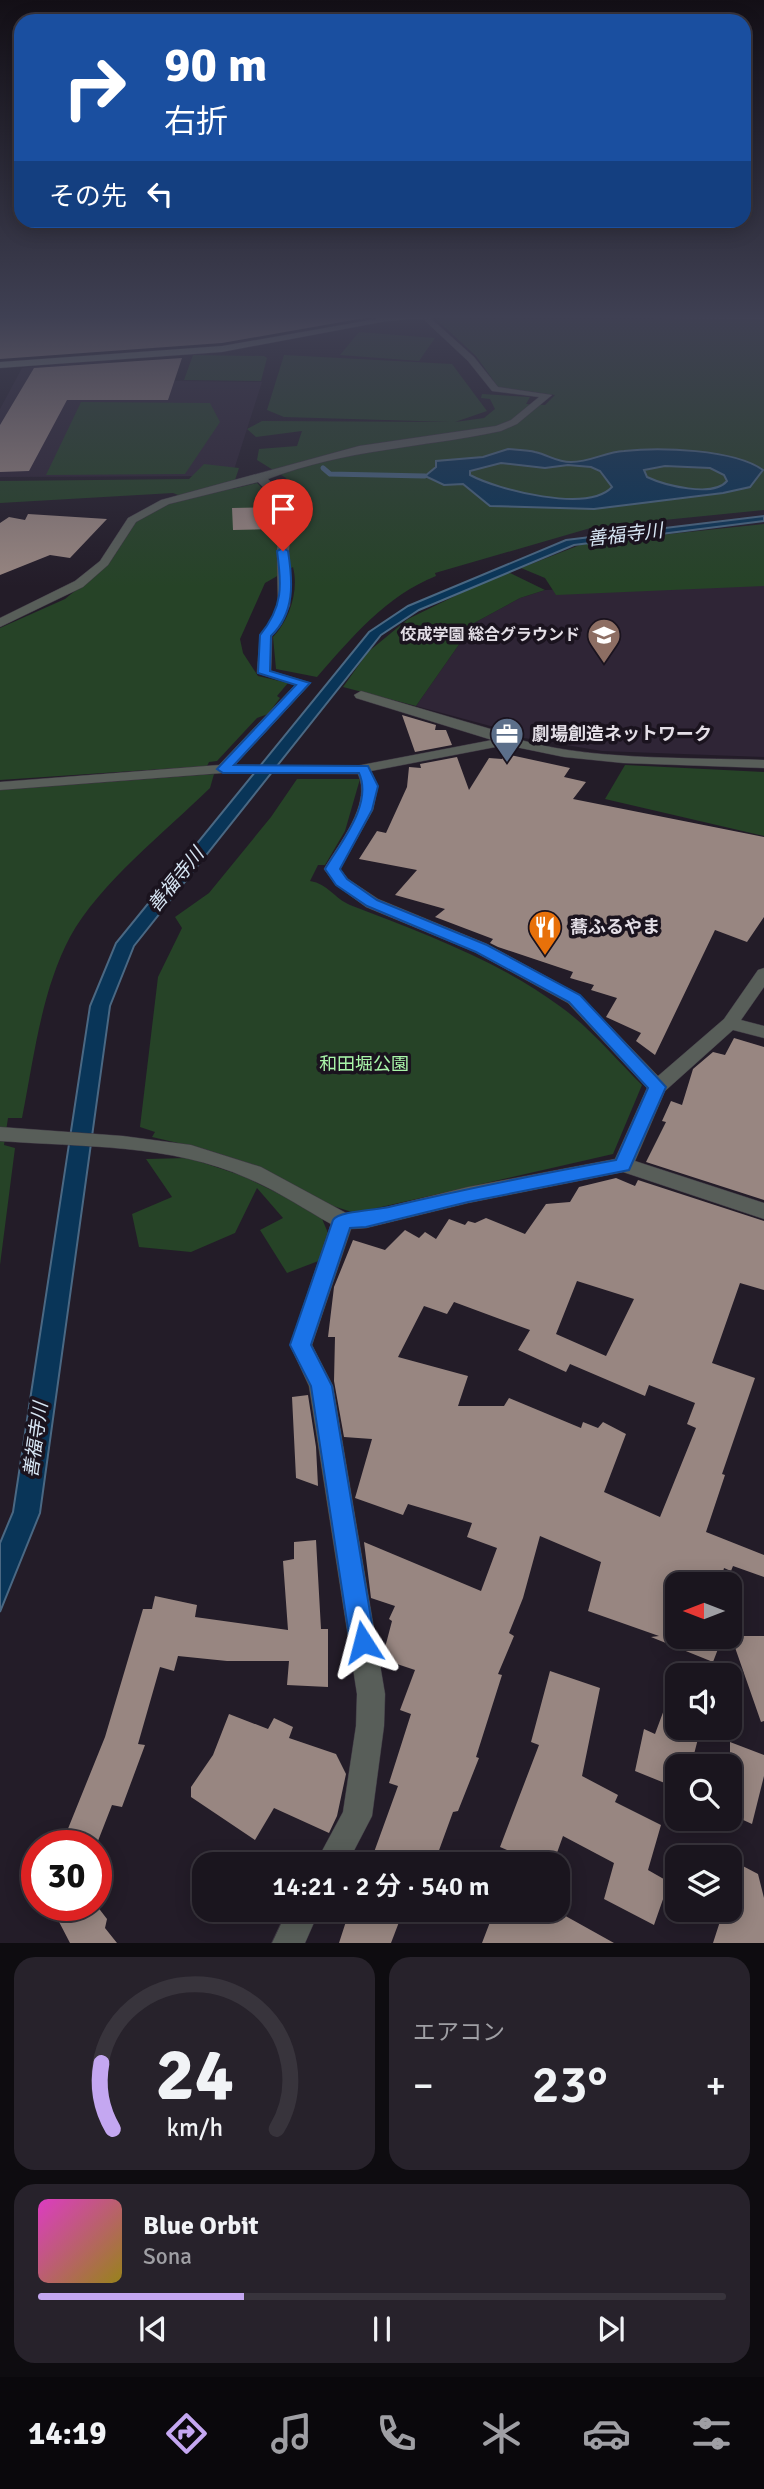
<!DOCTYPE html>
<html lang="ja">
<head>
<meta charset="utf-8">
<style>
  :root { --surface:#1a151e; --page:#27222b; --text:#f1f3f6; --muted:#9f9fa4; --line:#38343c; --accent:#c4a7f1 }
  body { margin:0; font-family:Signika,"Noto Sans JP",sans-serif; background:var(--page); color:var(--text); height:100vh; display:flex; flex-direction:column; font-size:26px; white-space:nowrap }
  * { box-sizing:border-box; margin:0 }
  p { font-size:23px; color:var(--muted) }
  .icon { flex:none; width:38px; height:38px; fill:none; stroke:currentColor; stroke-width:2; stroke-linecap:round; stroke-linejoin:round }
  .map { position:relative; height:1943px; overflow:hidden }
  .details { display:flex; flex-direction:column; gap:14px; padding:14px; background:#0e0c10; flex:1 }
  .details>* { flex:none }
  .top-card { position:absolute; left:14px; top:14px; width:737px; height:214px; border-radius:21px; box-shadow:0 4px 18px #0003,0 0 0 2px var(--line); background:#1a4fa0; color:#fff; overflow:hidden }
  .needle { width:46px; rotate:270deg }
  .buttons { position:absolute; left:665px; top:1572px; display:grid; gap:14px }
  .buttons a { display:grid; place-items:center; width:77px; height:77px; border-radius:14px; background:var(--surface); box-shadow:0 4px 18px #0003,0 0 0 2px var(--line); font-size:35px }
  .speed { position:absolute; left:21px; top:1830px; display:flex; gap:14px; font-size:35px; font-weight:700; text-align:center }
  .speed>* { display:grid; place-content:center; width:91px; height:91px; border-radius:50%; background:var(--surface); box-shadow:0 4px 18px #0003,0 0 0 2px var(--line); line-height:1 }
  .speed .limit { border:10px solid #d22; background:#fff; color:#111 }
  .pin { position:absolute; display:grid; place-items:center; width:60px; height:60px; color:#fff; margin:-72px -30px; border-radius:50% 50% 50% 0; rotate:-45deg; box-shadow:0 0 7px #0007 }
  .pin .icon { rotate:45deg }
  .me { position:absolute; width:77px; margin:-38px; rotate:351deg; stroke-linejoin:round; filter:drop-shadow(0 0 5px #0008) }
  .turn { display:flex; align-items:center; gap:24px; height:147px; padding:0 35px; font-size:32px }
  .turn .icon { width:91px; height:91px; stroke-width:2.5 }
  .turn b { display:block; font-size:49px; line-height:60px }
  .then { display:flex; align-items:center; height:66px; padding:0 35px; background:#0003; gap:14px; font-size:26px }
  .big { font-size:52px; font-weight:600; line-height:1.1 }
  .details .card { flex:1; display:flex; flex-direction:column; justify-content:center; gap:10px; min-width:0; padding:0 24px; border-radius:21px; background:var(--page) }
  .details .dial { align-items:center; gap:0 }
  .dial svg { height:182px; overflow:visible; fill:none; stroke:var(--line); stroke-width:7; stroke-linecap:round; text-anchor:middle }
  .dial text { fill:var(--text); stroke:none }
  .song { display:flex; align-items:center; gap:21px }
  .cover { width:84px; height:84px; border-radius:10px; background:linear-gradient(135deg,hsl(310 70% 55%),hsl(50 70% 35%)) }
  .played { height:7px; border-radius:4px; background:linear-gradient(90deg,var(--accent) 30%,var(--line) 30%) }
  .keys { display:flex; justify-content:space-around; direction:ltr }
  .heat { display:flex; justify-content:space-between; align-items:center; font-size:38px; direction:ltr }
  .details .tiles { flex:1; display:grid; gap:14px; grid-template-columns:1fr 1fr }
  .card:last-child { grid-column:span 2 }
  .trip { position:absolute; left:192px; top:1852px; width:378px; height:70px; border-radius:21px; background:var(--surface); box-shadow:0 4px 18px #0003,0 0 0 2px var(--line); font-weight:600; line-height:70px; text-align:center }
  .dock { display:flex; height:112px; justify-content:space-around; align-items:center; background:#0a080c; color:var(--muted) }
  .dock .icon { width:49px; height:49px }
  .dock .active { color:var(--accent) }
  .dock b { font-size:32px; color:var(--text) }
  .map>svg:first-child { display:block }
  .built { fill:#2f2536 }
  .green { fill:#264327 }
  .water { fill:#093558; stroke:#4a6883; stroke-width:2; fill-rule:evenodd }
  .lines { fill:none; stroke-linecap:round; stroke-linejoin:round }
  .stream { stroke:#4a6883; stroke-width:5 }
  .building { fill:#988681; fill-rule:evenodd }
  .street-casing { stroke:#3e3743; stroke-width:1 }
  .secondary-casing { stroke:#3e3743; stroke-width:1 }
  .street { fill:#585e59; fill-rule:evenodd }
  .secondary { fill:#788179; fill-rule:evenodd }
  .route { fill:#1a73e8; stroke:#114b97; stroke-width:2 }
  .labels { text-anchor:middle; dominant-baseline:central; stroke-width:7; stroke-linejoin:round; paint-order:stroke }
  .far-poi-label { font-size:16px; font-weight:bold; fill:#e3dee6; stroke:#1a131e; text-anchor:end }
  .poi-label { font-size:18px; font-weight:bold; fill:#e3dee6; stroke:#1a131e; text-anchor:start }
  .park-label { font-size:18px; fill:#a9f5a9; stroke:#1a131e }
  .water-label { font-size:19px; font-style:italic; fill:#d7e6f4; stroke:#1a131e }
</style>
</head>
<body>
<div class="map">
<svg width="764" height="1943" viewBox="0 0 764 1943">
  <rect width="100%" height="100%" fill="#231c28"/>
  <path class="built" d="M111,359L106,380L262,382L232,476L0,477V409L22,368Z
    M764,583V757L602,751L512,736L509,731L416,706L474,623L520,598L545,590Z"/>
  <path class="green" d="M439,318L764,319V510L594,527L435,573L436,576C386,596 352,637 317,677L276,669L273,637C290,619 299,590 293,567L265,583L240,639L243,653L258,676L288,683L277,696L280,698L268,714L257,718L217,761L209,762L207,766L0,780V628L65,599L110,562L138,519L158,506L186,498L173,493L0,503V481L189,479L204,464L239,468L232,489L257,483L266,492L272,532H290L291,509L286,478L257,460L259,449L297,446L302,431L256,437L247,429L262,421L451,422L284,417L267,410L284,355L452,364L487,411L455,422L484,418L495,409L490,399L481,398L482,394L530,397L526,404L545,405L555,395L498,387L476,356L436,319Z
    M359,332L435,338L419,361L340,355Z
    M193,355L264,356L267,358L261,381L184,380Z
    M81,402L210,403L220,422L185,474L46,475Z
    M764,524V586L556,595L545,578L521,568L585,543Z
    M506,571L545,590L520,598L474,623L416,706L343,687L368,652L408,619Z
    M625,765L764,772V836L605,799Z
    M214,774L210,788C167,830 98,885 70,937C41,992 34,1058 22,1118H8L4,1145L15,1148L0,1265V790Z
    M297,779H360L345,831L325,865H318L310,881C328,884 334,898 350,905C422,933 498,960 561,1007C590,1028 616,1059 642,1085L613,1154L355,1213L308,1198L257,1166L204,1149L152,1137L155,1132L140,1127L158,977L182,928L175,917L209,893L271,817Z
    M189,1158L243,1176L320,1214L328,1233L321,1260L287,1273L260,1230L283,1218L257,1188L235,1233L191,1252L139,1247L132,1214L172,1197L146,1159Z"/>
  <path class="water" d="M508,449C517,450 527,450 535,452C549,455 556,462 571,462C591,462 605,452 624,451C659,447 734,449 763,470L750,487L723,493L594,509L490,506L463,484L444,485L425,476L436,467V461L483,457ZM501,463L545,468L568,465L591,467L600,471L612,487C588,513 498,490 470,475V471ZM665,466L710,468L724,475L727,481C713,498 664,485 647,477L644,470Z
    M764,516V521L574,545L419,610L381,635L134,946L110,1006L40,1513L0,1612V1543L13,1512L90,1006L116,943L369,632L408,606L566,540Z"/>
  <g class="lines">
    <path class="stream" d="M323,468L330,474L425,476"/>
  </g>
  <path class="building" d="M370,315V317L222,343L0,359V316Z
    M182,358L168,400H67L29,471L0,472V425L34,368Z
    M275,507V529L233,530L232,508Z
    M28,514L107,519L70,558L50,555L0,575V523L9,517L25,520Z
    M402,715L436,725L435,730H446L452,745L415,752Z
    M506,754L570,768L564,777L586,782L573,799L764,837V917L747,942L715,930L655,1055L636,1041L641,1033L606,1017L617,998L591,990L594,985L570,978L573,972L498,947L490,943L493,939L435,917L445,909L395,895L417,870L359,859L377,831L386,833L407,787L409,767L421,768L420,764L457,757L469,790L489,758L502,759Z
    M734,1038L764,1047V1200L646,1162L666,1122L662,1121L671,1101L682,1105L693,1069L713,1052L725,1055Z
    M616,1178L635,1186L638,1180L764,1221V1290L740,1283L712,1363L755,1378L722,1474L725,1475L706,1532L764,1555V1577L733,1566L731,1571L724,1568L720,1584H677V1636H723L713,1662L651,1637L659,1636L588,1611L601,1562L540,1536L523,1598L509,1633L514,1636L498,1674L502,1675L476,1757L479,1758L458,1811L453,1812L434,1864H395L373,1855L398,1786L389,1783L411,1714L400,1710L415,1670L382,1659L392,1621L389,1619L395,1606L371,1598L364,1542L481,1591L497,1548L467,1537L472,1523L408,1504L403,1515L355,1498L372,1439L344,1437L334,1381L335,1337H328L334,1287L353,1240L385,1250L405,1230L419,1238L425,1232L436,1239L449,1219L465,1225L468,1221L475,1223L486,1218L525,1234L546,1204L570,1202L579,1187ZM577,1281L634,1299L606,1356L556,1334ZM454,1302L530,1330L518,1350L566,1372L570,1364L645,1396L649,1385L695,1403L687,1424L696,1428L660,1517L604,1492L626,1434L603,1422L598,1428L583,1422L581,1428L509,1398L504,1406H458L468,1376L398,1357L424,1306L447,1314Z
    M308,1395L316,1447L318,1486L296,1478L292,1397Z
    M316,1540L321,1629H328V1687L287,1685L289,1661H227L178,1656L174,1671L160,1667L138,1744L145,1745L122,1807L112,1805L96,1846H61L105,1737L143,1609H152L155,1596L197,1605L195,1617L288,1630L283,1561L294,1559V1542Z
    M731,1636H764V1721L761,1722Z
    M550,1671L600,1688L582,1776L618,1795L615,1802L661,1825L648,1870L669,1882L654,1925L604,1899L614,1863L563,1836L553,1864H540L500,1847L539,1745L531,1742Z
    M675,1680L677,1727H701L691,1766H677V1788L635,1771L644,1729L655,1734Z
    M229,1714L268,1729L274,1718L293,1727L289,1738L336,1754L346,1774L337,1816L329,1833L274,1808L255,1840L191,1797V1787L213,1755Z
    M730,1742L764,1755V1776L752,1824L730,1814Z
    M739,1864L758,1874L764,1898V1943H713L724,1909H730V1892Z
    M67,1906H97L107,1919L105,1928L117,1943H70L56,1916Z
    M350,1909H404L391,1943H339Z
    M495,1909H553L614,1943H482Z"/>
  <g class="lines">
    <defs>
      <path id="street" d="M427,315L474,357L498,387L552,395L517,424L501,431C421,448 346,449 268,479L286,498L292,517L289,550L290,605L281,625L272,636L271,671L311,683L235,765L351,767L492,740L356,698L354,695L361,691L494,730C563,762 687,757 764,760V768L623,763L564,757L506,745L371,771L378,786L373,810L340,869L348,879L378,899L487,944L580,995L658,1076L724,1019L758,970L764,968V987L741,1020L764,1026V1038L733,1030L665,1091L635,1161L764,1203V1219L623,1172L468,1203L366,1228L351,1229L312,1345L333,1386L385,1694L384,1726L372,1816L347,1864H315L343,1812L356,1726L357,1694L309,1386L290,1345L331,1224C304,1209 276,1190 247,1178C172,1144 81,1147 0,1141V1127L123,1136L191,1145L261,1167L346,1213L366,1212L468,1187L615,1159L647,1088L568,1003L475,952L366,907L336,885L324,869C339,843 372,804 358,774L223,773L0,790V782L219,765L295,685L257,673L260,635L269,623L278,605L277,550L281,517L275,499L258,482L169,504L136,522L108,565L83,587L0,627V618L75,581L100,561L128,518L161,500L359,446L496,426L511,420L539,397L492,391L468,361L420,316Z
        M288,1909H320L305,1943H272Z"/>
      <path id="secondary" d="M423,315H470L387,321L222,352L0,368V362L222,346L387,317Z
        M518,315H764V319L522,317Z"/>
    </defs>
    <use href="#street" class="street-casing"/>
    <use href="#secondary" class="secondary-casing"/>
    <use href="#street" class="street"/>
    <use href="#secondary" class="secondary"/>
  </g>
  <linearGradient id="sky" x2="0" y2="1"><stop stop-color="#130f16"/><stop offset="0.54" stop-color="#3f4053"/><stop offset="1" stop-color="#3f4053" stop-opacity="0"/></linearGradient>
  <rect width="764" height="587" fill="url(#sky)"/>
  <path class="route" d="M283,548L288,551C293,582 295,613 271,636L270,671L310,683L234,765L368,766L378,786L372,810L340,869L347,879L377,900L487,945L580,995L666,1087L629,1170L468,1202L366,1227L350,1228L311,1345L332,1386L375,1642L372,1650L363,1654L354,1650L350,1642L311,1386L290,1345L333,1220C338,1211 376,1210 389,1207C464,1189 540,1174 616,1160L648,1088L569,1002L476,952L367,906L336,885L325,869C341,842 373,804 359,773H223L217,769L296,685L258,673L260,635C283,607 282,586 277,551Z"/>
  <defs>
    <symbol id="school-pin" viewBox="-11 -11 22 30"><path d="M0 17L-7.5 6A9.5 9.5 0 1 1 7.5 6Z" fill="#8d6e63" stroke="#1a131e"/><path d="M0-5L7-2L0 1L-7-2ZM-4 1L0 2.5L4 1V4Q0 6-4 4Z" fill="#fff"/></symbol>
    <symbol id="office-pin" viewBox="-11 -11 22 30"><path d="M0 17L-7.5 6A9.5 9.5 0 1 1 7.5 6Z" fill="#5c6f8a" stroke="#1a131e"/><path d="M-6-3h4V-5.5h4V-3h4V5H-6ZM-1-4.5V-3h2v-1.5ZM-6 0V1H6V0Z" fill="#fff"/></symbol>
    <symbol id="restaurant-pin" viewBox="-11 -11 22 30"><path d="M0 17L-7.5 6A9.5 9.5 0 1 1 7.5 6Z" fill="#e8710a" stroke="#1a131e"/><path d="M-5-6h1v4h1v-4h1v4h1v-4h1v5L-1.5 .5V6h-2V.5L-5-1ZM5-6V6H3V1.5H1.5Q1.5-4 5-6Z" fill="#fff"/></symbol>
  </defs>
  <g fill-rule="evenodd">
    <use href="#school-pin" x="585" y="616" width="38" height="52"/>
    <use href="#office-pin" x="488" y="715" width="38" height="52"/>
    <use href="#restaurant-pin" x="526" y="908" width="38" height="52"/>
  </g>
  <g class="labels">
    <g class="far-poi-label">
      <text x="580" y="635">佼成学園 総合グラウンド</text>
    </g>
    <g class="poi-label">
      <text x="532" y="734">劇場創造ネットワーク</text>
      <text x="570" y="927">蕎ふるやま</text>
    </g>
    <g class="park-label">
      <text x="364" y="1064">和田堀公園</text>
    </g>
    <g class="water-label">
      <text transform="translate(625 535) rotate(-7)">善福寺川</text>
      <text transform="translate(176 880) rotate(-51)">善福寺川</text>
      <text transform="translate(36 1440) rotate(-82)">善福寺川</text>
    </g>
  </g>
</svg>
<div class="buttons">
<a><svg class="needle" viewBox="-14 -14 28 28"><path d="M0-13l5 13h-10z" fill="#e53935"/><path d="M0 13l5-13h-10z" fill="#9f9fa4"/></svg></a>
<a><svg class="icon" aria-label="sound" viewBox="0 0 24 24"><path d="M4 9h4l5-4v14l-5-4H4zM17 9q2 3 0 6"/></svg></a>
<a><svg class="icon" aria-label="search" viewBox="0 0 24 24"><circle cx="10" cy="10" r="6"/><path d="M15 15l6 6"/></svg></a>
<a><svg class="icon" aria-label="layers" viewBox="0 0 24 24"><path d="M12 4l9 5-9 5-9-5zM3 14l9 5 9-5"/></svg></a>
</div>
<div class="speed"><div class="limit">30</div></div>
<div class="pin" style="left:283px;top:551px;background:#d93025"><svg class="icon" aria-label="arrive" viewBox="0 0 24 24"><path d="M6 21V4h12l-3 4 3 4H6"/></svg></div>
<svg class="me" style="left:363px;top:1642px" viewBox="-20 -20 40 40"><path d="M0-17L14 15 0 8-14 15z" fill="#1a73e8" stroke="#fff" stroke-width="4"/></svg>
<div class="trip">14:21 · 2 分 · 540 m</div>
<div class="top-card">
<div class="turn"><svg class="icon" aria-label="right" viewBox="0 0 24 24"><path d="M7 20v-9h11M14 6l5 5-5 5"/></svg><div><b>90 m</b>右折</div></div>
<div class="then">その先<svg class="icon" aria-label="left" viewBox="0 0 24 24"><path d="M17 20v-9H6M10 6l-5 5 5 5"/></svg></div>
</div>
</div>
<section class="details">
<div class="tiles">
<div class="card dial"><svg viewBox="0 0 100 80">
<path d="M14 69A42 42 0 1 1 86 69"/>
<path d="M14 69A42 42 0 0 1 9 40" stroke="#c4a7f1"/>
<text x="50" y="56" font-size="32" font-weight="700">24</text>
<text x="50" y="72" font-size="11">km/h</text>
</svg></div>
<div class="card"><p>エアコン</p>
<div class="heat"><a>−</a><b class="big">23°</b><a>+</a></div>
</div>
<div class="card">
<div class="song"><i class="cover"></i><div><b>Blue Orbit</b><p>Sona</p></div></div>
<div class="played"></div>
<div class="keys"><svg class="icon" aria-label="previous" viewBox="0 0 24 24"><path d="M18 5L8 12l10 7zM5 5v14"/></svg><svg class="icon" aria-label="pause" viewBox="0 0 24 24"><path d="M8 5v14M16 5v14"/></svg><svg class="icon" aria-label="next" viewBox="0 0 24 24"><path d="M6 5l10 7-10 7zM19 5v14"/></svg></div>
</div>
</div>
</section>
<nav class="dock">
<b>14:19</b>
<svg class="icon active" aria-label="directions" viewBox="0 0 24 24"><path d="M12 3l9 9-9 9-9-9zM9 14v-3h6M13 9l2 2-2 2"/></svg>
<svg class="icon" aria-label="music" viewBox="0 0 24 24"><path d="M9 18V5l10-2v13"/><circle cx="6" cy="18" r="3"/><circle cx="16" cy="16" r="3"/></svg>
<svg class="icon" aria-label="phone" viewBox="0 0 24 24"><path d="M5 4h4l2 5-3 2q2 4 5 5l2-3 5 2v4C11 20 4 13 5 4z"/></svg>
<svg class="icon" aria-label="climate" viewBox="0 0 24 24"><path d="M12 3v18M4 7l16 10M4 17L20 7"/></svg>
<svg class="icon" aria-label="car" viewBox="0 0 24 24"><path d="M5 17H2v-5l4-1 3-4h7l3 4 3 1v5h-3M9 17h6M6 11h13"/><circle cx="7" cy="17" r="2"/><circle cx="17" cy="17" r="2"/></svg>
<svg class="icon" aria-label="filters" viewBox="0 0 24 24"><path d="M4 7h16M4 17h16"/><circle cx="9" cy="7" r="2"/><circle cx="15" cy="17" r="2"/></svg>
</nav>
</body>
</html>
